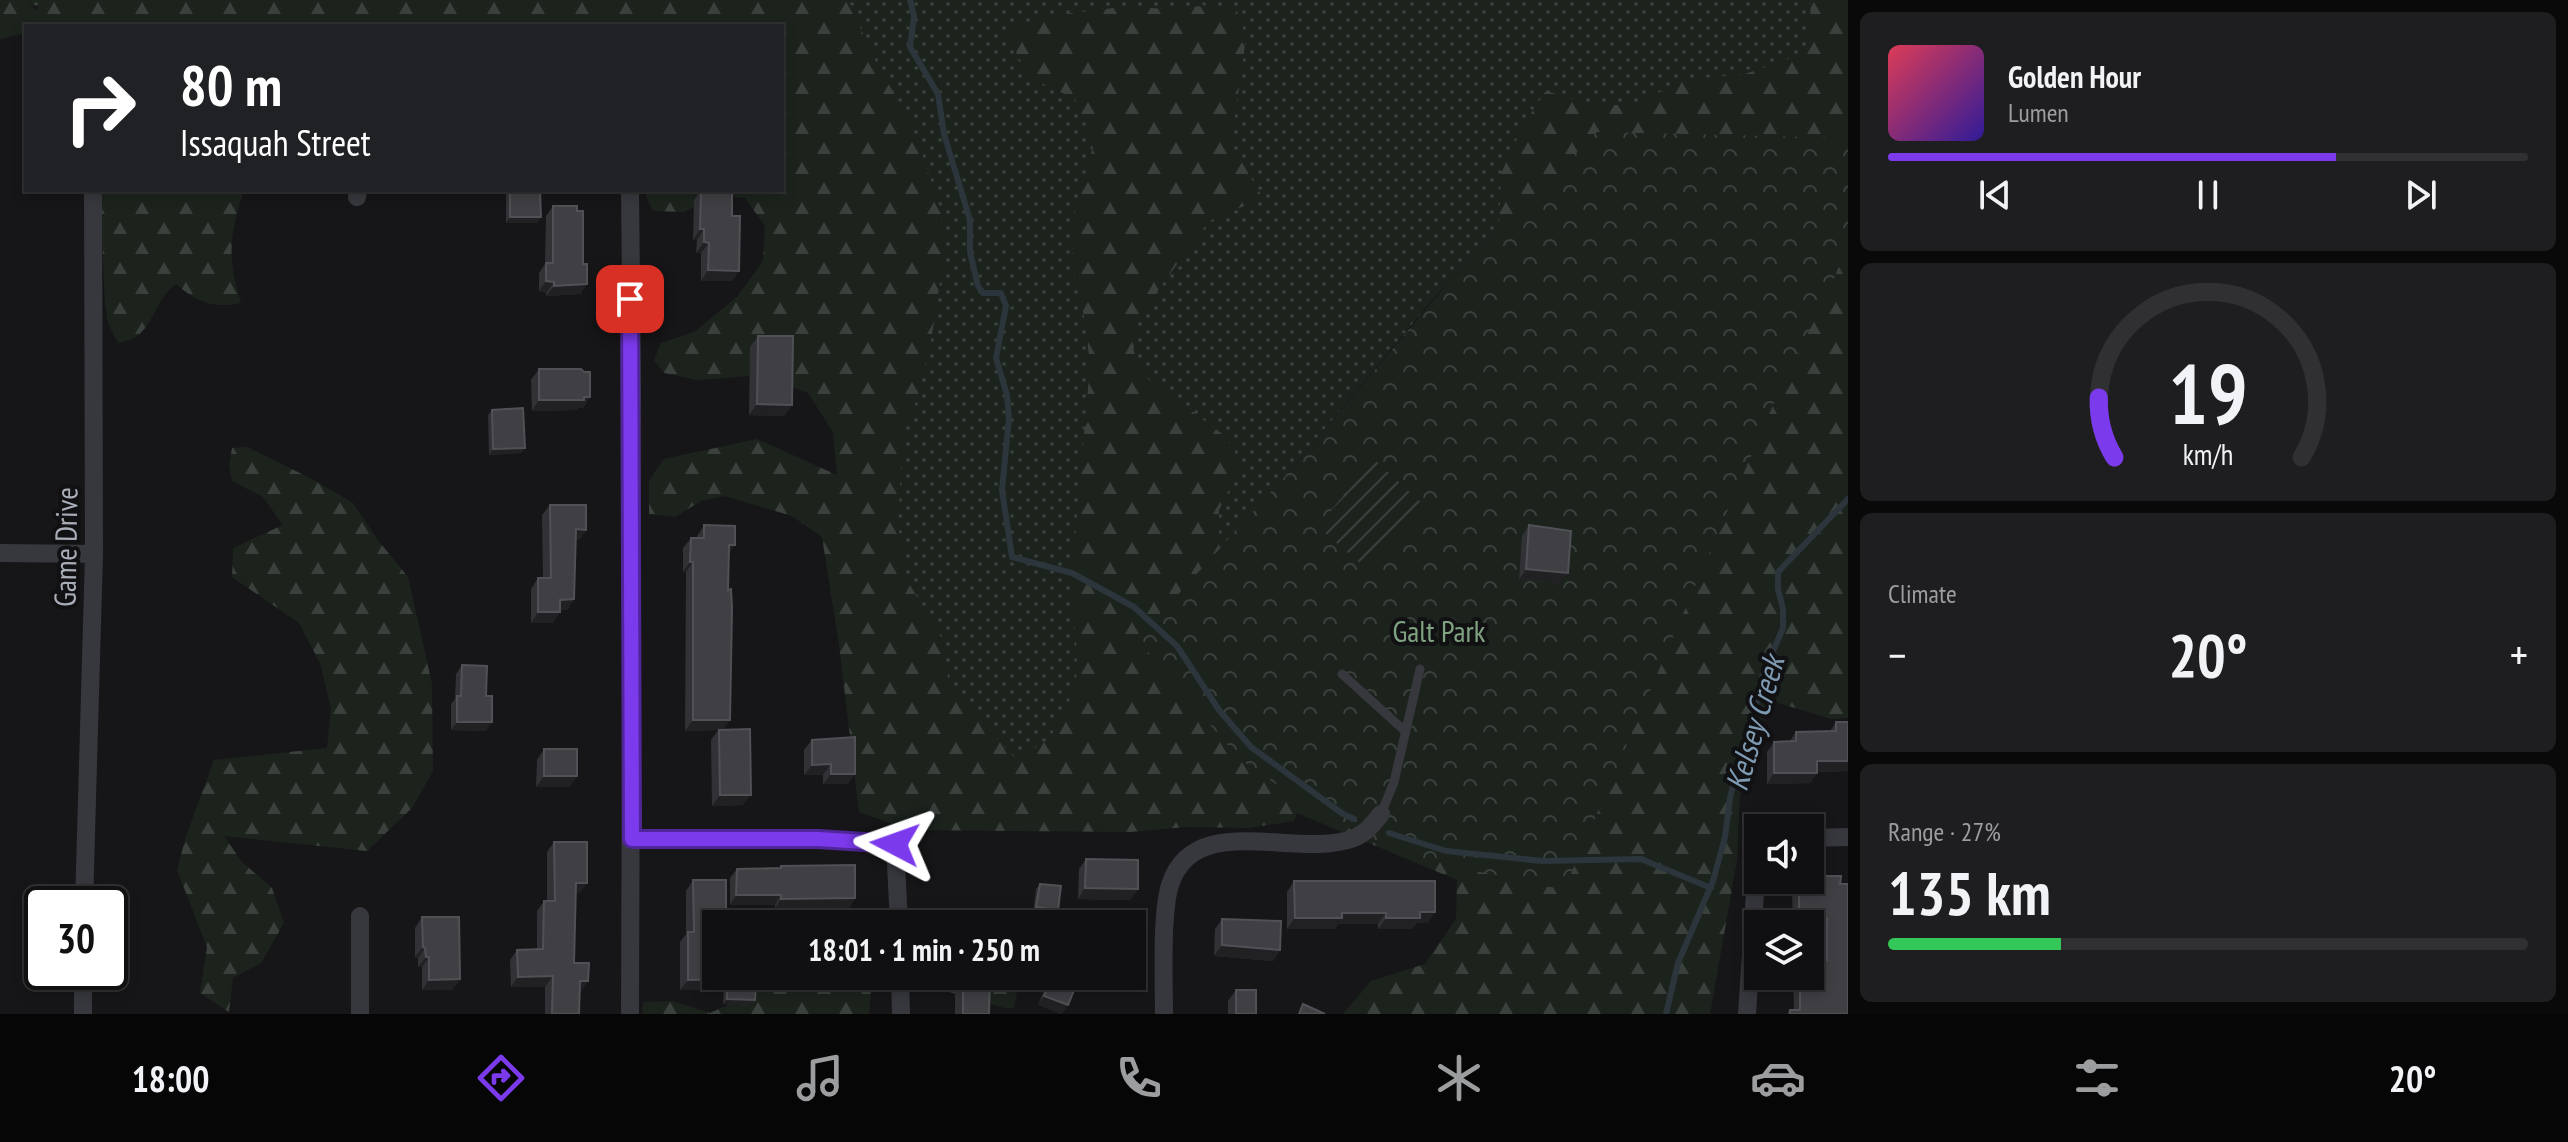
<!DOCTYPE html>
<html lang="en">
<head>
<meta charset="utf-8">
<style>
  :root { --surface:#101012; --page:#1e1e20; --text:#f1f3f6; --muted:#9c9d9f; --line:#303032; --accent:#7c3aed }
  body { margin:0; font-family:"PT Sans Narrow",sans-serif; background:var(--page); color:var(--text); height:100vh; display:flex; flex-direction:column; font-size:30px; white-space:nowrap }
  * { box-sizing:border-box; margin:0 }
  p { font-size:26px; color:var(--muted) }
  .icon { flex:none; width:44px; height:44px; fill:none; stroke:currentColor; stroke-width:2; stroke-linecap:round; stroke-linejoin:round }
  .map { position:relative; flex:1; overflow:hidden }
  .panel { display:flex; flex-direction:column; gap:12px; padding:12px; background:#09090a; width:720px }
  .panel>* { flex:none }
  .top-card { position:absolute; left:24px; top:24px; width:760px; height:168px; border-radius:0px; box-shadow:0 4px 12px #0003,0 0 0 2px var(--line); background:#202124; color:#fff; overflow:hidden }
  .fabs { position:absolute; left:1744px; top:814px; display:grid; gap:16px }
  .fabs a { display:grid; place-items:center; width:80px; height:80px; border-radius:0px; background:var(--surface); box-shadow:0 4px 12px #0003,0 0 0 2px var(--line); font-size:40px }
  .speed { position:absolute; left:24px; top:886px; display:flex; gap:16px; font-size:40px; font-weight:700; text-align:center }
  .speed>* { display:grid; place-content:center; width:104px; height:104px; border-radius:50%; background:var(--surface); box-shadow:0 4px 12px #0003,0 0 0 2px var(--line); line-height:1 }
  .speed .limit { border:4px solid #111; border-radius:12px; background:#fff; color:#111 }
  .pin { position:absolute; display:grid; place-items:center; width:68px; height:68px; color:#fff; margin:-34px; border-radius:16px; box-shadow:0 4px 12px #0006 }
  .me { position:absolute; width:88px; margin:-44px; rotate:274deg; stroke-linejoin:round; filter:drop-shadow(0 0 6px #0008) }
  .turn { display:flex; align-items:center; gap:28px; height:168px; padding:0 24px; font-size:36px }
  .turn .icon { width:104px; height:104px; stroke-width:2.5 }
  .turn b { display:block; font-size:56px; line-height:68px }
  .big { font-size:60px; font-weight:700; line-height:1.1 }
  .panel .widget { flex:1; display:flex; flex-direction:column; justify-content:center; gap:12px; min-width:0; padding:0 28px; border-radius:12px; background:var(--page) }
  .panel .dial { align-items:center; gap:0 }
  .dial svg { height:208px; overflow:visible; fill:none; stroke:var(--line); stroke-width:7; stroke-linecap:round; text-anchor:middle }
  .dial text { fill:var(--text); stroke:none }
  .song { display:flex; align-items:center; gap:24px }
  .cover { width:96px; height:96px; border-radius:12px; background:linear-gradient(135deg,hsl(350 70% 55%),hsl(250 70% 35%)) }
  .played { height:8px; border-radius:4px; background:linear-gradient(90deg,var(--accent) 70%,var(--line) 70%) }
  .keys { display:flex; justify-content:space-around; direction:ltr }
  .heat { display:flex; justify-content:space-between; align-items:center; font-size:44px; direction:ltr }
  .charge { height:12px; border-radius:6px; background:linear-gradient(90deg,#34c759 27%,var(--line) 0) }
  .trip { position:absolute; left:702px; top:910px; width:444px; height:80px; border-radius:0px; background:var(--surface); box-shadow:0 4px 12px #0003,0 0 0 2px var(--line); font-weight:700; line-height:80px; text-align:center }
  .dock { display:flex; height:128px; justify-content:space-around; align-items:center; background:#060607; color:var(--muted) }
  .dock .icon { width:56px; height:56px }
  .dock .active { color:var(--accent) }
  .dock b { font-size:36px; color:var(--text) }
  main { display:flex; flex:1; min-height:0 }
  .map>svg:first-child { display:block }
  .grass { fill:url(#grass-dots) }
  .forest { fill:url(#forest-firs) }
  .park { fill:url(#park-crowns) }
  .garden { fill:url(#garden-furrows) }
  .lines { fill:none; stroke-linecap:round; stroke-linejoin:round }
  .stream { stroke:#2c353c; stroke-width:6 }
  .service { stroke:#37383d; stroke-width:9 }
  .minor { stroke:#37383d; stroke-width:18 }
  .wall { fill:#323236 }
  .shaded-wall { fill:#212124 }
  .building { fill:#3f3f44; stroke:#4f5156; stroke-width:2 }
  .route-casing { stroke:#51269a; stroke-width:20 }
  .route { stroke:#7c3aed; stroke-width:14 }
  .labels { text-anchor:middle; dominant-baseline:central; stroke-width:8; stroke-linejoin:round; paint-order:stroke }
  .street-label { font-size:30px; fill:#a8adb8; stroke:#111113 }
  .park-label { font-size:30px; fill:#7fa381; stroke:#111113 }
  .water-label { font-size:32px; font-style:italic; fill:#7f9bb3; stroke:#111113 }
</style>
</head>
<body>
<main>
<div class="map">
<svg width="1848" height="1014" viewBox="0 0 1848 1014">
  <defs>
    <pattern id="grass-dots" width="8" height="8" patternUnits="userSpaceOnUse" patternTransform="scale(2)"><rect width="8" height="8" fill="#1c231d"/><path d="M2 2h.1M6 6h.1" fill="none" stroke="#3a403c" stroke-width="1.8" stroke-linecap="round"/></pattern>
    <pattern id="forest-firs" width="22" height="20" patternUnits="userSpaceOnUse" patternTransform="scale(2)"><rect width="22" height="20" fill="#1c231d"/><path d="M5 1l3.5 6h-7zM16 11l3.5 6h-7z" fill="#3a403c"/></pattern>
    <pattern id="park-crowns" width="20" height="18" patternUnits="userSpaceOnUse" patternTransform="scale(2)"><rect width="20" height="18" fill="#1c231d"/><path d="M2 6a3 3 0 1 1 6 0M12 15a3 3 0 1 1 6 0" fill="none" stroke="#3a403c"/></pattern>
    <pattern id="garden-furrows" width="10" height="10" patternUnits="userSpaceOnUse" patternTransform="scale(2)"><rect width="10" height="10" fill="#1c231d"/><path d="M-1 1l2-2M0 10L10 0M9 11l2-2" fill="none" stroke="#3a403c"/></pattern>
  </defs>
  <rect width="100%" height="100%" fill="#161618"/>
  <path class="grass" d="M0,0H1848V138L1597,132L1438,293L1281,481L1172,736L904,818L854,21L303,25L0,3Z"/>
  <path class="forest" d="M0,0H21L37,10L40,0H848L878,66L904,110L919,144L941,212L944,254L931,341L917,399L903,436L898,525L907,580L944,642L949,688L1015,758L1049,740L1076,687L1077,652L1071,587L1090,365L1085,320L1075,280L1071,244L1073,219L1094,143L1075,99L1029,77L1006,33L1040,17L1130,6L1174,10L1188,6L1236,8L1246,38L1231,144L1263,198L1209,221L1138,317L1133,349L1144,376L1221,433L1233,448L1241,465L1219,510V550L1231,536L1496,314L1501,174L1522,127L1546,91L1587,103L1631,106L1685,80L1745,74L1808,52L1811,0H1848V718L1831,719L1769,700L1740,796L1737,860L1710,1014H1343L1371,981L1425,964L1456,919L1457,880L1297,813L1294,821L1248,828L1186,827L1130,832L910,830L859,812L839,645L822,537L792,516L725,496L701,501L675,517L649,514V481L664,459L757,439L837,475L833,432L808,393L762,375L697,380L664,373L654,360L661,343L694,332L737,297L763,261L765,226L745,198L719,195L684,212L653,211L643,190H782V26H26V33L0,39Z
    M100,190H244C229,234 227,258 241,303C215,309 196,302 176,284C157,296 155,323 137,336C132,340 123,341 118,343L108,323L105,303Z
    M247,447L310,478L353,503L377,539L408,577L432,684L433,771L412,808L367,851L224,836L242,862L272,888L284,923L261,963L233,978L229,1012L200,993L207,947L177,870L186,836L214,760L327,748L331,709L320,663L299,623L232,577L233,548L283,525L263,497L232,481L229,465L232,448Z
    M800,910L855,912L876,916L878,924H756L764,911Z
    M748,976H872L869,1014H642L643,1002L672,1001L710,1013L746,997Z
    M930,976H1008L1017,991L1014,1008H1005L946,991Z"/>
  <path class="park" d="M1597,132L1848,138V245L1827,295L1783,382L1564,890L1452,866L1402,852L1323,817L1240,759L1169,678L1138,639L1141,631L1163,611L1281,481L1448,283Z"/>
  <path class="garden" d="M1375,460L1426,507L1368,570L1317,526Z"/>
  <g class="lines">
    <path class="stream" d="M910,0L914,16L910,47L938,94L944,134L970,220V252L978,286L983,293H1001L1006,306L996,358L1007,395L1009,419L1002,490L1012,557L1072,573L1134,607L1177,646L1219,710L1251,747L1343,814L1354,819
      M1389,833L1446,851L1542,861L1641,859L1711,888
      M1666,1014L1678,963L1713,881L1725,837L1730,798L1738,765L1753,720L1762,677L1783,628V609L1778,589V572L1848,499"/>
    <path class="service" d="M1342,674L1406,732
      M1381,814L1394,782L1420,669"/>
    <path class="minor" d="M357,197L358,190
      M0,553L94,554
      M1810,838L1848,837
      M632,839H818L895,844L899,924
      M84,904L94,554L93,190
      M900,976L901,1014
      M83,1014V972
      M360,1014V916
      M630,1014L632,385L630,190
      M1164,1014C1164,982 1161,914 1170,885C1194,809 1299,860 1354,838C1366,833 1373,824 1381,814
      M1747,1014L1758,848"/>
  </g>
  <path class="wall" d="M506,190H540L537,223H506Z
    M701,190L732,216L739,271L732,281H701V253H696L697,240H693L694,200Z
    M553,206L583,264L587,284L580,294L546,296V293L539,291V273L545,264L546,216Z
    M758,336L792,405L784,416L749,415L750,347Z
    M539,369L590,397L583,408H578L576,410L532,411L531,380Z
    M492,410L525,448L521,453L489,455L488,415Z
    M550,505L586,530L579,540H576L574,599L567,610H560L553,623H531V589L538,578H543L542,515Z
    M704,525L729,554L723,730L743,805L712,806L711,740L718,730L685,731L686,572H683V548L691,538H696Z
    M1529,525L1560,583L1519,580L1522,536Z
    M462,665L486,731L451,730V704L455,699L456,674Z
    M1836,722H1848V771L1817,772L1810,783L1767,784V752L1774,742H1789L1796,732L1830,731Z
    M812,740L848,784H823V775H804V750Z
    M544,749L577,776L569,787H536L537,760Z
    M554,842L580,893H576L574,963L581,992H580L579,1014H545V987H511L510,960L517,950H537V911L544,901H547V852Z
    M1086,859L1138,889L1130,900L1078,899L1079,869Z
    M781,866L855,898L849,908H775V905H730V878L737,869L780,868Z
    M1811,876H1841L1848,1014H1787L1790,1010H1794L1793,976H1810L1821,960L1820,927H1810V924H1793L1792,893L1799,884H1805L1808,880H1810Z
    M693,880L716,924V976L728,979L720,990H680V942L686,934V891Z
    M1294,881L1428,923H1417L1412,929H1378V924H1338L1335,929H1287V892Z
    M1040,884L1058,910L1054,916L1033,913L1036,889Z
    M422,917L460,979L452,990H422V967H418V958L415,957V928Z
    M1222,919L1280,950L1273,961L1214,956L1215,929Z
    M960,976H990L989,1014H955V982Z
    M1050,976H1080L1038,1005Z
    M727,981L755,1000L752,1006L723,1004L724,986Z
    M1236,990L1256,1014H1228V1001Z"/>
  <path class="shaded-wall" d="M510,217H541L537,223H506Z
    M700,229H704L697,240H693Z
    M704,242L709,243L701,253H696Z
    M708,270L739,271L732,281H701Z
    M546,281L554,282L546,293L539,291Z
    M587,284L580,294L546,296L554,286Z
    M590,397L583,408H578L576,410L532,411L539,400Z
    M757,404L792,405L784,416L749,415Z
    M525,448L521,453L489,455L493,449Z
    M576,529L586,530L579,540H568Z
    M729,545H735L728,555Z
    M690,562H693L686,572H683Z
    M1526,569L1568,573L1560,583L1519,580Z
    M574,599L567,610H553L560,600Z
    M538,612H560L553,623H531Z
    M693,720H730L723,730L685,731Z
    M457,722H492L486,731L451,730Z
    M1817,761H1848V771L1810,772Z
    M831,764L823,775H804L812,765Z
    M1774,773H1817L1810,783L1767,784Z
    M831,774H855L848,784H823Z
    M544,776H577L569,787H536Z
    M720,795H751L743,805L712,806Z
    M576,883H587L580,893H569Z
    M1085,888L1138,889L1130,900L1078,899Z
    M736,895H781L775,905H730Z
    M855,898L849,908H775L781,899Z
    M1036,907L1058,910L1054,916L1033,913Z
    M1420,912H1435L1428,923H1417L1412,929H1378L1386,918Z
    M1342,913H1386L1378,924H1338L1335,929H1287L1295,918Z
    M1799,918H1827L1820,927H1810V924H1795Z
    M1222,945L1280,950L1273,961L1214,956Z
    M423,947L425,948L418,958L415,957Z
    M426,957H429L422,967H418Z
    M553,976L545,987H511L518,977Z
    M1085,976H1100L1097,981Z
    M460,979L452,990H422L429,980Z
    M728,979L720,990H680L688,980Z
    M580,981H588L581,992L573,991Z
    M1044,996L1068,1005L1062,1014H1060L1038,1005Z
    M727,999L755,1000L752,1006L723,1004Z"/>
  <path class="building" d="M510,190H540L541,217H510Z
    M701,190H732V216H740L739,271L708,270L709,243L704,242V229H700Z
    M553,206H577V211H583V264H587V284L554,286V282L546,281V263H553Z
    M758,336H793L792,405L757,404Z
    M539,369H581L584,372H590V397H584V400H539Z
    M523,408L525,448L493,449L492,410Z
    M550,505H586V530L576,529L574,599L560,600V612H538V578H551Z
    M704,525L735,526V545H729L728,590L731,589L732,608L730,720H693V562H690L691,538H704Z
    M1529,525L1571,531L1568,573L1526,569Z
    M462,665L487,666L486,696H492V722H457V696H461Z
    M1836,722H1848V761H1817V773H1774V742L1796,741V732L1836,731Z
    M750,729L751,795H720L719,730Z
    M855,737V774H831V764L812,765V740Z
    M544,749H577V776H544Z
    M554,842H587V883H576L574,963H589L588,981H580L579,1014H552L553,976L518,977L517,950L543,949L544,901H555Z
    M1086,859L1138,860V889L1085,888Z
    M855,865V898L781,899V895H736L737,869L781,868V866Z
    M1811,876H1841L1840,884H1848V1014H1790V1010H1800V976H1810V960H1827V918H1799V884H1811Z
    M693,880H726V921H716V976H728V979L688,980V932H694Z
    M1294,881H1435V912H1420V918H1386V913H1342V918H1295Z
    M1040,884L1061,886L1058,910L1036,907Z
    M422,917H459L460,979L429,980V957H426L425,948L423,947Z
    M1063,919L1074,924H1061Z
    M1222,919L1281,921L1280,950L1222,945Z
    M963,976H990L989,1014H963Z
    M1053,976H1080L1068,1005L1044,996Z
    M727,981L756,982L755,1000L727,999Z
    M1236,990H1256V1014H1236Z
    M1303,1004L1325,1014H1299Z"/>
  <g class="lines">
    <defs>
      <path id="route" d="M630,299L632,839H818L895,844"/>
    </defs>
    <use href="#route" class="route-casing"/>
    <use href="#route" class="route"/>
  </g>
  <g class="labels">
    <g class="street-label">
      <text transform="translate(65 547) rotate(-89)">Game Drive</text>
    </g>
    <g class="park-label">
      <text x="1439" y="630">Galt Park</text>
    </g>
    <g class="water-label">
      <text transform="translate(1754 723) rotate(-74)">Kelsey Creek</text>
    </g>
  </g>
</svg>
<div class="fabs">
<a><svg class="icon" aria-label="sound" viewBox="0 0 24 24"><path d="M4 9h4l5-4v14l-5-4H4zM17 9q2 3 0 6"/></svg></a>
<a><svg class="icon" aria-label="layers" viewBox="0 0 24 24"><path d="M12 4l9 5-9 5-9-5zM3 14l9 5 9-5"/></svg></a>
</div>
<div class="speed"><div class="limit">30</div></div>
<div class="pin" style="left:630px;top:299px;background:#d93025"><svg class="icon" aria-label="arrive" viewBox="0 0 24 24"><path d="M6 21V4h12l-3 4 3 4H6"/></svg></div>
<svg class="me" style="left:895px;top:844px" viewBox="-20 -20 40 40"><path d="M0-17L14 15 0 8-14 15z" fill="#7c3aed" stroke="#fff" stroke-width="4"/></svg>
<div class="trip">18:01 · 1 min · 250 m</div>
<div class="top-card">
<div class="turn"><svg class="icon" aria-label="right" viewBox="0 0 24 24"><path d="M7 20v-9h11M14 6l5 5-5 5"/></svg><div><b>80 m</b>Issaquah Street</div></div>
</div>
</div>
<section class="panel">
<div class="widget">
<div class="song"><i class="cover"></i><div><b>Golden Hour</b><p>Lumen</p></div></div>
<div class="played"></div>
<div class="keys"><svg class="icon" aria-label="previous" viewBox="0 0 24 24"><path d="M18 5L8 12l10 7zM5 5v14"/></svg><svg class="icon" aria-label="pause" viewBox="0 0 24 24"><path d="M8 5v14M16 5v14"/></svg><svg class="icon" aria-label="next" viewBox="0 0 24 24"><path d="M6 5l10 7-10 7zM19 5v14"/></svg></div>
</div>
<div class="widget dial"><svg viewBox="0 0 100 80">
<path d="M14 69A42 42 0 1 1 86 69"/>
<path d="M14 69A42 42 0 0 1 8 46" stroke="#7c3aed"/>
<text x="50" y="56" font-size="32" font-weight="700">19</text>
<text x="50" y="72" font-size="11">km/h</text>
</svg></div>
<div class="widget"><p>Climate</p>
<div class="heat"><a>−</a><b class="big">20°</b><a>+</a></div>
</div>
<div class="widget"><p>Range · 27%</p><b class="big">135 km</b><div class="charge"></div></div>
</section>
</main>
<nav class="dock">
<b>18:00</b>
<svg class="icon active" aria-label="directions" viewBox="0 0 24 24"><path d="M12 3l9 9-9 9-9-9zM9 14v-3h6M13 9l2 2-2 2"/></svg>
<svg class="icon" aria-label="music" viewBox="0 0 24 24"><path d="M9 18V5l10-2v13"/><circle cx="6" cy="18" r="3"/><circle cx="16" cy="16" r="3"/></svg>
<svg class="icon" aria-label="phone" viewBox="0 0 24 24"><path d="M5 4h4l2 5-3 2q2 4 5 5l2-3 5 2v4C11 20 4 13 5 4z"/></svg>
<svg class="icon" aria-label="climate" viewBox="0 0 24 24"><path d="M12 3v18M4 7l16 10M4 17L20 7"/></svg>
<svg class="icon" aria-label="car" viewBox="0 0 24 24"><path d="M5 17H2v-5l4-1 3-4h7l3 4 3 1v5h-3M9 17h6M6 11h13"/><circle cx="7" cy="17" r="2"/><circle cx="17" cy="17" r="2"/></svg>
<svg class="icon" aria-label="filters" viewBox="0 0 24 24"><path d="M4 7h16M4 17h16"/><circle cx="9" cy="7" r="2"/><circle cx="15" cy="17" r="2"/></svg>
<b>20°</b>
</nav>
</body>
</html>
